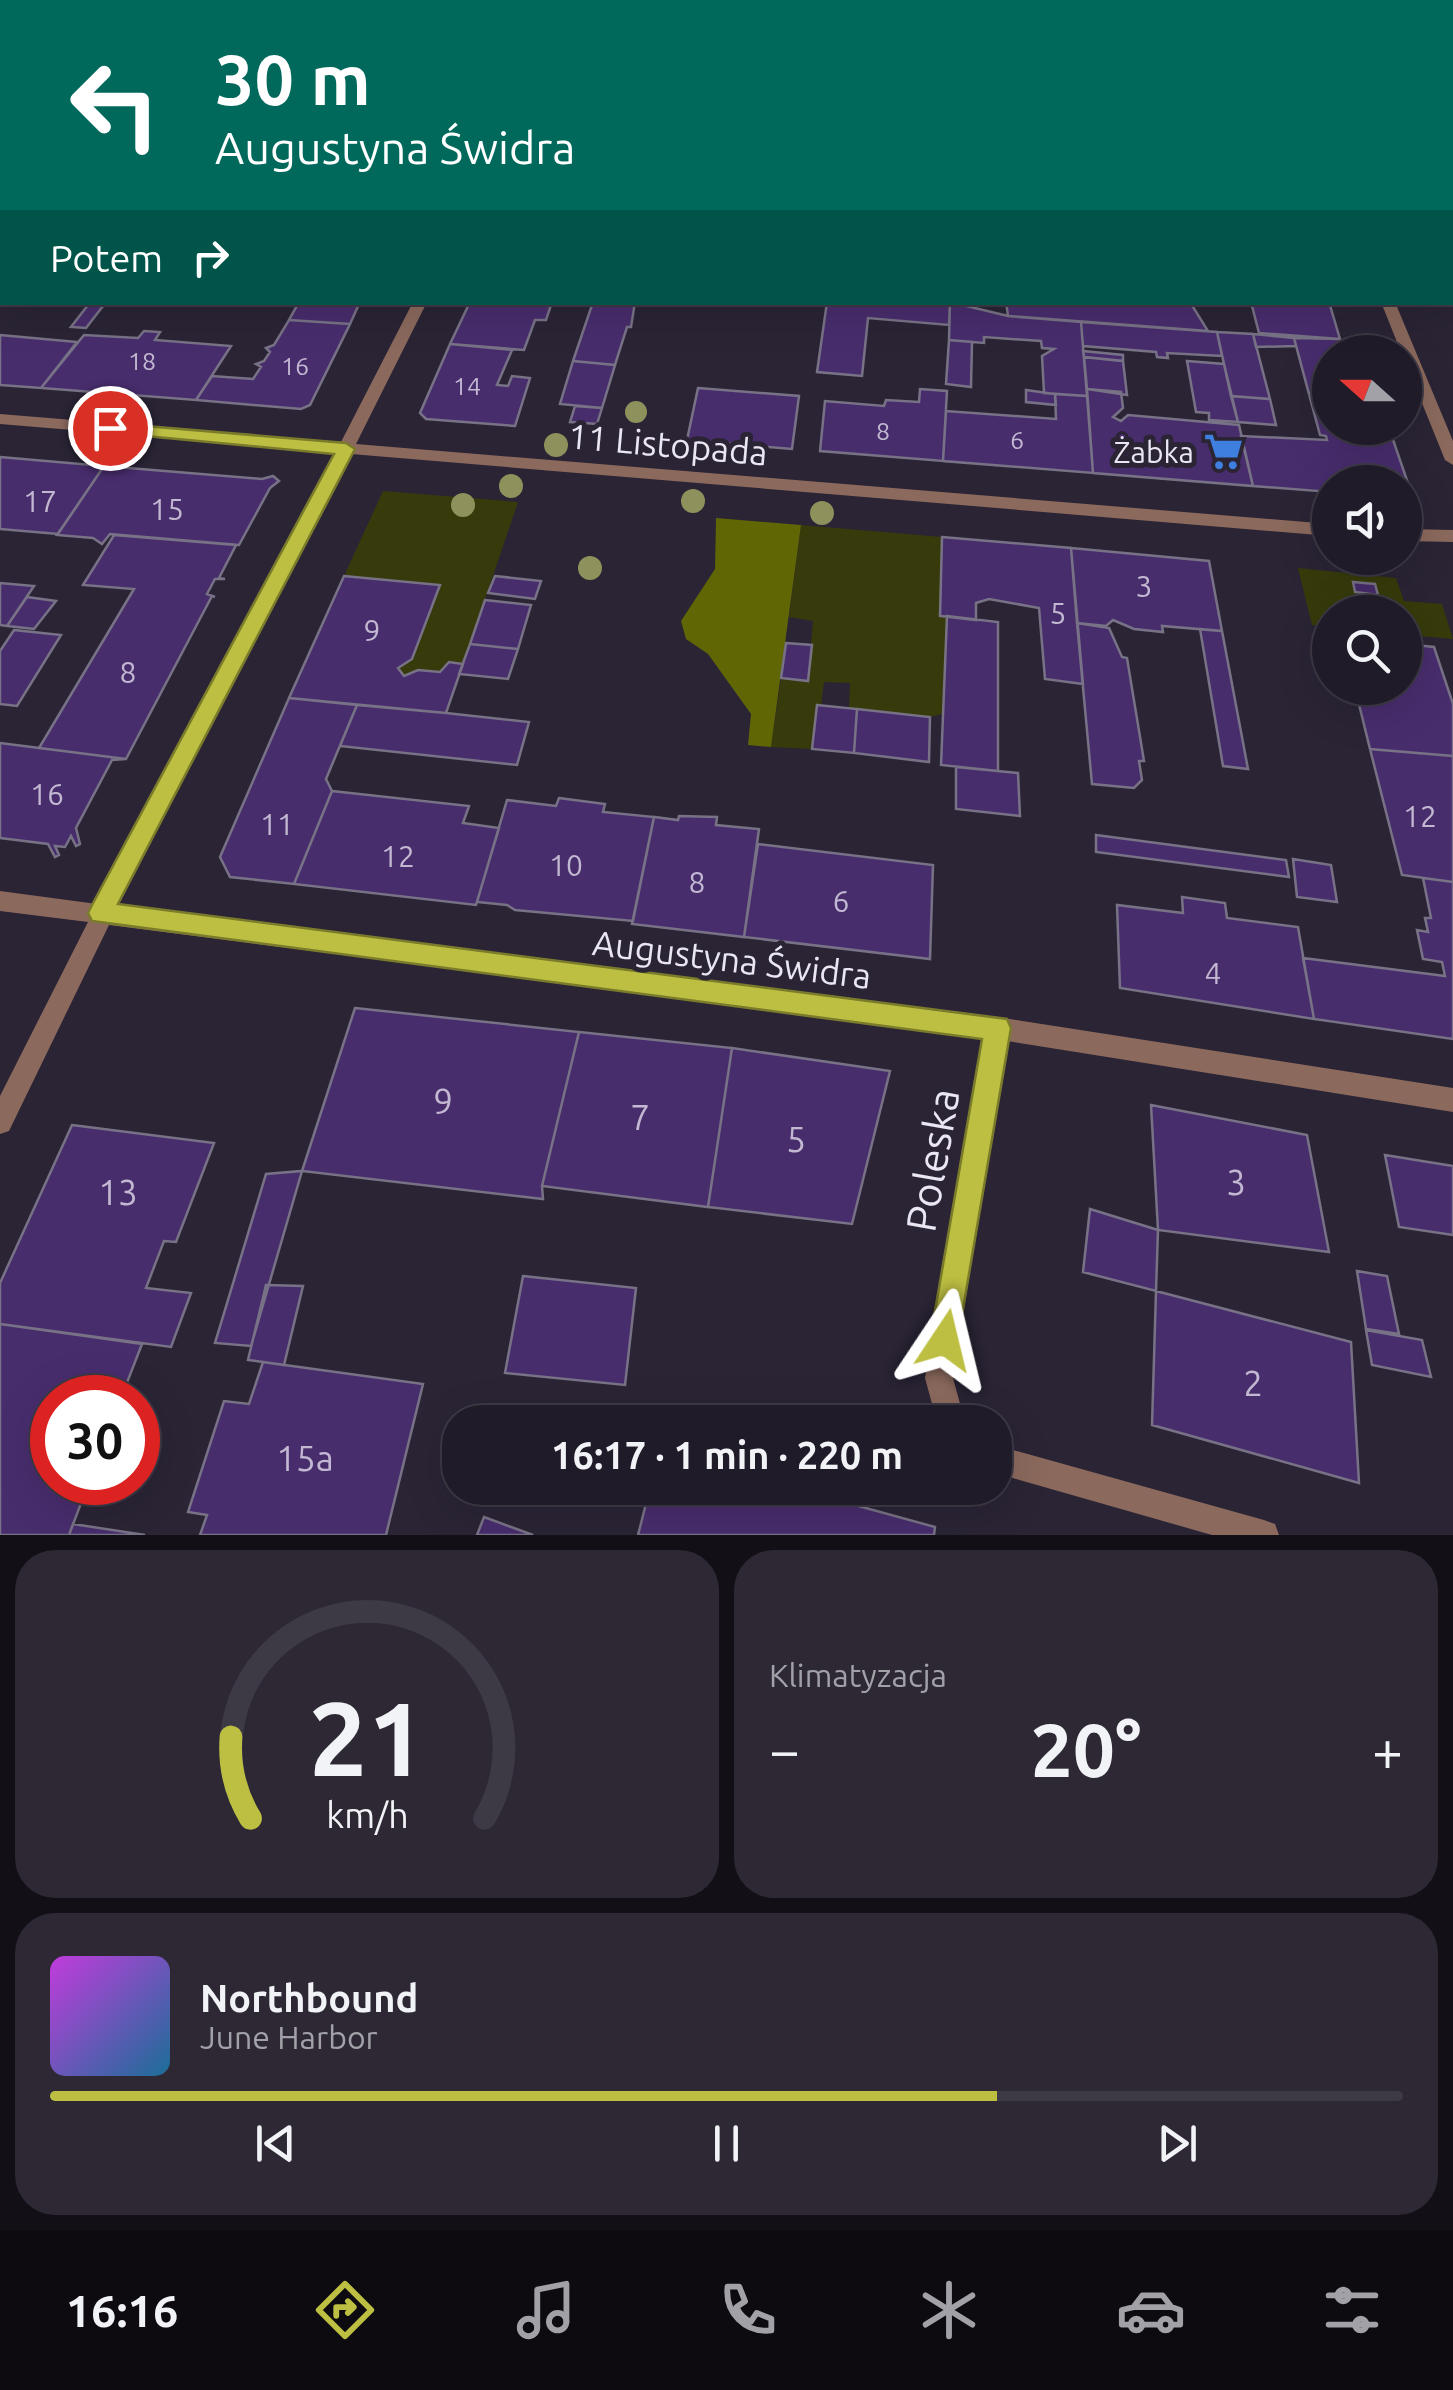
<!DOCTYPE html>
<html lang="pl">
<head>
<meta charset="utf-8">
<style>
  :root { --surface:#201b28; --page:#2d2834; --text:#f1f3f6; --muted:#a2a1a8; --line:#3d3945; --accent:#bdbf42 }
  body { margin:0; font-family:Ubuntu,sans-serif; background:var(--page); color:var(--text); height:100vh; display:flex; flex-direction:column; font-size:38px; white-space:nowrap }
  * { box-sizing:border-box; margin:0 }
  p { font-size:32px; color:var(--muted) }
  .icon { flex:none; width:55px; height:55px; fill:none; stroke:currentColor; stroke-width:2; stroke-linecap:round; stroke-linejoin:round }
  .map { position:relative; height:1535px; overflow:hidden }
  .details { display:flex; flex-direction:column; gap:15px; padding:15px; background:#120f16; flex:1 }
  .details>* { flex:none }
  .banner { position:absolute; left:0px; top:0px; width:1455px; height:305px; box-shadow:0 10px 40px #0002,0 0 0 2px var(--line); background:#00695c; color:#fff; overflow:hidden }
  .needle { width:65px; rotate:291deg }
  .controls { position:absolute; left:1312px; top:335px; display:grid; gap:20px }
  .controls a { display:grid; place-items:center; width:110px; height:110px; border-radius:50%; background:var(--surface); box-shadow:0 10px 40px #0002,0 0 0 2px var(--line); font-size:50px }
  .speed { position:absolute; left:30px; top:1375px; display:flex; gap:20px; font-size:50px; font-weight:700; text-align:center }
  .speed>* { display:grid; place-content:center; width:130px; height:130px; border-radius:50%; background:var(--surface); box-shadow:0 10px 40px #0002,0 0 0 2px var(--line); line-height:1 }
  .speed .limit { border:15px solid #d22; background:#fff; color:#111 }
  .pin { position:absolute; display:grid; place-items:center; width:85px; height:85px; color:#fff; margin:-42px; border:5px solid #fff; border-radius:50%; box-shadow:0 2px 10px #0007 }
  .me { position:absolute; width:110px; margin:-55px; rotate:10deg; stroke-linejoin:round; filter:drop-shadow(0 0 8px #0008) }
  .turn { display:flex; align-items:center; gap:35px; height:210px; padding:0 50px; font-size:45px }
  .turn .icon { width:130px; height:130px; stroke-width:2.5 }
  .turn b { display:block; font-size:70px; line-height:85px }
  .then { display:flex; align-items:center; height:95px; padding:0 50px; background:#0003; gap:20px; font-size:38px }
  .big { font-size:75px; font-weight:600; line-height:1.1 }
  .details .widget { flex:1; display:flex; flex-direction:column; justify-content:center; gap:15px; min-width:0; padding:0 35px; border-radius:40px; background:var(--page) }
  .details .dial { align-items:center; gap:0 }
  .dial svg { height:260px; overflow:visible; fill:none; stroke:var(--line); stroke-width:7; stroke-linecap:round; text-anchor:middle }
  .dial text { fill:var(--text); stroke:none }
  .song { display:flex; align-items:center; gap:30px }
  .cover { width:120px; height:120px; border-radius:15px; background:linear-gradient(135deg,hsl(290 70% 55%),hsl(200 70% 35%)) }
  .played { height:10px; border-radius:5px; background:linear-gradient(90deg,var(--accent) 70%,var(--line) 70%) }
  .keys { display:flex; justify-content:space-around; direction:ltr }
  .heat { display:flex; justify-content:space-between; align-items:center; font-size:55px; direction:ltr }
  .details .tiles { flex:1; display:grid; gap:15px; grid-template-columns:1fr 1fr }
  .widget:last-child { grid-column:span 2 }
  .trip { position:absolute; left:442px; top:1405px; width:570px; height:100px; border-radius:40px; background:var(--surface); box-shadow:0 10px 40px #0002,0 0 0 2px var(--line); font-weight:600; line-height:100px; text-align:center }
  .dock { display:flex; height:160px; justify-content:space-around; align-items:center; background:#0d0b10; color:var(--muted) }
  .dock .icon { width:70px; height:70px }
  .dock .on { color:var(--accent) }
  .dock b { font-size:45px; color:var(--text) }
  .map>svg:first-child { display:block }
  .built { fill:#332a42 }
  .green { fill:#373b0b }
  .forest { fill:#5f6603 }
  .building { fill:#482d6d; stroke:#787286; stroke-width:2.5 }
  .lines { fill:none; stroke-linecap:round; stroke-linejoin:round }
  .lane { fill:#8b695d; fill-rule:evenodd }
  .street { fill:#8b695d; fill-rule:evenodd }
  .primary { fill:#f1a991; fill-rule:evenodd }
  .tram { stroke:#b0abb9; stroke-width:2.5 }
  .tree { fill:#8e915b }
  .route { fill:#bdbf42; stroke:#7b7c2b; stroke-width:2.5 }
  .labels { text-anchor:middle; dominant-baseline:central; stroke-width:10; stroke-linejoin:round; paint-order:stroke }
  .far-number-label { font-size:25px; fill:#c2b8d1 }
  .far-poi-label { font-size:30px; fill:#eae6f2; stroke:#2a2435; text-anchor:end }
  .number-label { font-size:30px; fill:#c2b8d1 }
  .street-label { font-size:35px; fill:#eae6f2; stroke:#2a2435 }
  .near-number-label { font-size:35px; fill:#c2b8d1 }
  .near-street-label { font-size:42px; fill:#eae6f2; stroke:#2a2435 }
</style>
</head>
<body>
<div class="map">
<svg width="1453" height="1535" viewBox="0 0 1453 1535">
  <rect width="100%" height="100%" fill="#2a2435"/>
  <path class="built" d="M792,0H1285L1312,2H790Z"/>
  <path class="green" d="M383,491L518,502L463,664L449,662L440,672L418,670L404,676L398,668L412,659L440,585L344,576Z
    M801,525L942,537L940,615L947,616L943,714L930,717L849,709L850,683L824,682L821,706H817L812,749L771,747L781,678L808,680L813,621L789,617Z
    M1298,568L1396,578L1404,601L1442,604L1453,639L1405,635V612H1330V627L1312,625Z"/>
  <path class="forest" d="M716,518L801,525L771,747L748,745L751,714L708,654L686,639L681,621L715,569Z"/>
  <path class="building" d="M349,0H500L347,2Z
    M857,0H968L857,2Z
    M299,302H360L350,324L289,320Z
    M470,302H541L551,305L546,320H535L524,350L450,344Z
    M593,302H635L631,327H627L615,365L573,361Z
    M827,302H950L949,325L868,318L862,376L817,372Z
    M950,302L1008,316L1081,322L1087,396L1044,393L1042,356L1054,349L1042,348L1041,341L984,337V343L949,340Z
    M1006,302H1190L1208,331L1008,316Z
    M1251,302H1329L1340,339L1259,333Z
    M88,305L103,306L86,328L71,327Z
    M289,320L350,324L310,405L301,409L196,400L212,376L253,379L261,367L256,364L264,361L270,352L266,348L274,345Z
    M1081,322L1217,332L1222,356L1167,353L1168,358L1157,357L1156,352L1083,346Z
    M144,331L160,332L155,340L231,346L196,400L41,388L84,335L138,338Z
    M1217,332L1253,334L1270,399L1231,396Z
    M1253,334L1294,338L1296,346L1256,347Z
    M0,335L77,342L41,388L0,385Z
    M1294,338L1340,339L1349,352H1330V396L1309,394Z
    M949,340L972,342L971,387L946,384Z
    M450,344L512,350L497,385L508,386L512,376L530,378L515,426L426,419L420,413Z
    M1083,351L1123,355V361L1084,357Z
    M1084,357L1123,361L1127,395L1087,389Z
    M573,361L615,365L602,408L560,404Z
    M1187,361L1224,364L1238,422L1209,420V413L1196,412Z
    M698,388L799,396L792,449L687,440Z
    M920,389L947,391L943,461L820,451L825,401L884,406L886,400L919,402Z
    M1087,389L1121,392L1123,408L1113,417L1121,421L1128,415L1239,425L1253,486L1093,473Z
    M1026,390L1055,394L1056,405L1026,402Z
    M1055,394L1087,396L1093,473L943,461L946,411L1056,419Z
    M1309,394L1330,396V428H1389L1410,489L1405,492V482H1330V492L1253,486L1241,436L1327,440L1326,436L1320,435Z
    M1231,396L1270,399L1276,425L1238,422Z
    M575,406L602,408L597,424L570,422Z
    M0,457L104,466L58,534L0,529Z
    M104,466L262,479L273,476L279,481L270,488L239,545L110,534L102,544L93,538L57,535Z
    M114,535L236,545L219,578L225,579H215L207,594L215,597L212,596L126,759L39,748L134,589L83,585Z
    M942,537L1071,548L1083,684L1045,679L1039,608L989,599L976,603V620L940,616Z
    M1071,548L1209,561L1222,631L1162,626L1163,632L1134,629L1113,620L1106,626L1077,623Z
    M344,576L440,585L412,659L398,668L404,676L418,670L440,672L449,662L463,664L446,713L289,698Z
    M495,576L541,581L535,599L488,593Z
    M1353,582L1375,584L1378,595L1355,592Z
    M0,583L34,586L7,626L0,625Z
    M27,597L56,601L34,629L7,626Z
    M485,600L531,605L518,649L470,644Z
    M947,616L998,622V771L941,765Z
    M1077,623L1109,628L1122,657L1127,658L1144,761H1139L1142,780L1134,788L1092,784Z
    M1200,629L1222,631L1248,769L1223,766Z
    M14,630L61,635L17,706L0,704V651Z
    M786,643L812,645L808,681L781,678Z
    M470,644L518,649L508,679L459,674Z
    M1405,644L1434,647L1453,704V756L1370,749L1355,688H1405Z
    M289,698L357,705L326,779L332,791L294,884L230,877L220,857Z
    M357,705L446,713L529,722L517,765L340,746Z
    M817,705L857,709L854,753L812,749Z
    M857,709L930,717L929,762L854,753Z
    M0,743L126,759L112,760L76,828L80,844L76,846L71,836L65,847L55,846L59,855L55,857L48,844L0,838Z
    M1370,749L1453,756V882L1402,875Z
    M956,767L1018,773L1020,816L956,809Z
    M332,791L469,806L463,823L499,828L476,905L294,884Z
    M559,798L605,804L603,812L654,817L633,921L515,910L507,905L477,902L507,800L556,806Z
    M679,816L717,817L716,825L759,829L744,937L632,924L654,817L678,820Z
    M1096,835L1286,860L1289,877L1096,852Z
    M758,844L933,865L930,959L744,937Z
    M1293,859L1331,865L1337,902L1297,897Z
    M1423,878L1453,882V1039L1314,1019L1303,958L1445,976L1442,962L1423,959L1417,930L1428,932L1425,918H1431Z
    M1182,897L1225,903L1227,918L1298,927L1314,1019L1120,988L1117,905L1183,913Z
    M355,1008L579,1032L542,1186L543,1199L302,1171Z
    M579,1032L732,1048L708,1207L542,1186Z
    M732,1048L890,1071L852,1224L708,1207Z
    M1151,1105L1307,1135L1329,1252L1158,1230Z
    M72,1125L214,1143L176,1242L164,1241L146,1288L191,1293L171,1347L0,1324V1283Z
    M1385,1155L1453,1166V1235L1399,1227Z
    M302,1171L251,1346L215,1343L266,1174Z
    M1090,1209L1158,1230L1156,1291L1083,1272Z
    M1357,1271L1387,1276L1399,1334L1366,1329Z
    M523,1276L636,1288L625,1385L505,1373Z
    M266,1285L303,1286L284,1365L248,1360Z
    M1156,1291L1351,1342L1359,1483L1152,1425Z
    M0,1324L142,1344L121,1398H52V1482H89L69,1535H0Z
    M1366,1330L1422,1340L1431,1377L1372,1365Z
    M263,1362L423,1384L386,1535H200L207,1515L188,1512L224,1401L249,1404Z
    M650,1488H793L935,1527L934,1535H638Z
    M484,1517L533,1535H477Z
    M73,1524L145,1535H69Z"/>
  <g class="lines">
    <path class="lane" d="M997,0H1007V2H997Z
      M1168,0H1199L1200,2H1171Z
      M0,54H2V60H0Z
      M1452,75H1453V81H1452Z"/>
    <path class="street" d="M0,83H2V89H0Z
      M1452,185H1453V194H1452Z
      M413,302H427L356,444L1330,524V536L351,454L118,906L997,1017L1453,1088V1112L1007,1041L953,1378L965,1422H937L925,1378L984,1037L109,925L9,1131L0,1134V1096L88,922L0,911V891L97,904L336,452L0,424V414L341,442Z
      M1381,302H1395L1453,441V465L1445,460L1405,361V352H1401Z
      M1405,529L1453,530V542L1405,541Z
      M995,1445L1264,1520L1275,1524L1279,1535H1212L995,1473Z"/>
    <path class="primary" d="M0,5H2V13H0Z
      M1452,99H1453V107H1452Z"/>
    <path class="tram" d="M1391,0L1422,2"/>
  </g>
  <g class="tree">
    <circle cx="636" cy="412" r="11"/>
    <circle cx="556" cy="445" r="12"/>
    <circle cx="511" cy="486" r="12"/>
    <circle cx="693" cy="501" r="12"/>
    <circle cx="463" cy="505" r="12"/>
    <circle cx="822" cy="513" r="12"/>
    <circle cx="590" cy="568" r="12"/>
  </g>
  <path class="route" d="M110,423L346,443L355,449L118,904L1007,1019L1011,1028L956,1350L945,1355L934,1350L930,1340L982,1039L92,921L88,913L92,905L334,454L104,432L102,428Z"/>
  <defs>
    <symbol id="supermarket-bare" viewBox="-9 -9 18 18"><path d="M-6-5.5h2.5l.6 2H6L4.5 2H-2.5L-4.4-4H-6ZM-1.5 3.2a1.3 1.3 0 1 0 .1 0ZM3 3.2a1.3 1.3 0 1 0 .1 0Z" fill="#3f7fe0" stroke="#2a2435" stroke-width="2.5" paint-order="stroke"/></symbol>
  </defs>
  <g fill-rule="evenodd">
    <use href="#supermarket-bare" x="1196" y="424" width="55" height="55"/>
  </g>
  <g class="labels">
    <g class="far-number-label">
      <text x="142" y="361">18</text>
      <text x="295" y="366">16</text>
      <text x="467" y="386">14</text>
      <text x="883" y="431">8</text>
      <text x="1017" y="440">6</text>
    </g>
    <g class="far-poi-label">
      <text x="1194" y="452">Żabka</text>
    </g>
    <g class="number-label">
      <text x="40" y="501">17</text>
      <text x="167" y="509">15</text>
      <text x="1144" y="586">3</text>
      <text x="1058" y="613">5</text>
      <text x="372" y="630">9</text>
      <text x="128" y="672">8</text>
      <text x="47" y="794">16</text>
      <text x="1420" y="816">12</text>
      <text x="277" y="824">11</text>
      <text x="398" y="856">12</text>
      <text x="566" y="865">10</text>
      <text x="697" y="882">8</text>
      <text x="841" y="901">6</text>
      <text x="1213" y="973">4</text>
    </g>
    <g class="street-label">
      <text transform="translate(668 444) rotate(5)">11 Listopada</text>
      <text transform="translate(732 959) rotate(7)">Augustyna Świdra</text>
    </g>
    <g class="near-number-label">
      <text x="443" y="1101">9</text>
      <text x="640" y="1117">7</text>
      <text x="796" y="1139">5</text>
      <text x="1236" y="1182">3</text>
      <text x="118" y="1192">13</text>
      <text x="1253" y="1383">2</text>
      <text x="305" y="1458">15a</text>
    </g>
    <g class="near-street-label">
      <text transform="translate(932 1160) rotate(-80)">Poleska</text>
    </g>
  </g>
</svg>
<div class="controls">
<a><svg class="needle" viewBox="-14 -14 28 28"><path d="M0-13l5 13h-10z" fill="#e53935"/><path d="M0 13l5-13h-10z" fill="#a2a1a8"/></svg></a>
<a><svg class="icon" aria-label="sound" viewBox="0 0 24 24"><path d="M4 9h4l5-4v14l-5-4H4zM17 9q2 3 0 6"/></svg></a>
<a><svg class="icon" aria-label="search" viewBox="0 0 24 24"><circle cx="10" cy="10" r="6"/><path d="M15 15l6 6"/></svg></a>
</div>
<div class="speed"><div class="limit">30</div></div>
<div class="pin" style="left:110px;top:428px;background:#d93025"><svg class="icon" aria-label="arrive" viewBox="0 0 24 24"><path d="M6 21V4h12l-3 4 3 4H6"/></svg></div>
<svg class="me" style="left:945px;top:1340px" viewBox="-20 -20 40 40"><path d="M0-17L14 15 0 8-14 15z" fill="#bdbf42" stroke="#fff" stroke-width="4"/></svg>
<div class="trip">16:17 · 1 min · 220 m</div>
<div class="banner">
<div class="turn"><svg class="icon" aria-label="left" viewBox="0 0 24 24"><path d="M17 20v-9H6M10 6l-5 5 5 5"/></svg><div><b>30 m</b>Augustyna Świdra</div></div>
<div class="then">Potem<svg class="icon" aria-label="right" viewBox="0 0 24 24"><path d="M7 20v-9h11M14 6l5 5-5 5"/></svg></div>
</div>
</div>
<section class="details">
<div class="tiles">
<div class="widget dial"><svg viewBox="0 0 100 80">
<path d="M14 69A42 42 0 1 1 86 69"/>
<path d="M14 69A42 42 0 0 1 8 44" stroke="#bdbf42"/>
<text x="50" y="56" font-size="32" font-weight="700">21</text>
<text x="50" y="72" font-size="11">km/h</text>
</svg></div>
<div class="widget"><p>Klimatyzacja</p>
<div class="heat"><a>−</a><b class="big">20°</b><a>+</a></div>
</div>
<div class="widget">
<div class="song"><i class="cover"></i><div><b>Northbound</b><p>June Harbor</p></div></div>
<div class="played"></div>
<div class="keys"><svg class="icon" aria-label="previous" viewBox="0 0 24 24"><path d="M18 5L8 12l10 7zM5 5v14"/></svg><svg class="icon" aria-label="pause" viewBox="0 0 24 24"><path d="M8 5v14M16 5v14"/></svg><svg class="icon" aria-label="next" viewBox="0 0 24 24"><path d="M6 5l10 7-10 7zM19 5v14"/></svg></div>
</div>
</div>
</section>
<nav class="dock">
<b>16:16</b>
<svg class="icon on" aria-label="directions" viewBox="0 0 24 24"><path d="M12 3l9 9-9 9-9-9zM9 14v-3h6M13 9l2 2-2 2"/></svg>
<svg class="icon" aria-label="music" viewBox="0 0 24 24"><path d="M9 18V5l10-2v13"/><circle cx="6" cy="18" r="3"/><circle cx="16" cy="16" r="3"/></svg>
<svg class="icon" aria-label="phone" viewBox="0 0 24 24"><path d="M5 4h4l2 5-3 2q2 4 5 5l2-3 5 2v4C11 20 4 13 5 4z"/></svg>
<svg class="icon" aria-label="climate" viewBox="0 0 24 24"><path d="M12 3v18M4 7l16 10M4 17L20 7"/></svg>
<svg class="icon" aria-label="car" viewBox="0 0 24 24"><path d="M5 17H2v-5l4-1 3-4h7l3 4 3 1v5h-3M9 17h6M6 11h13"/><circle cx="7" cy="17" r="2"/><circle cx="17" cy="17" r="2"/></svg>
<svg class="icon" aria-label="filters" viewBox="0 0 24 24"><path d="M4 7h16M4 17h16"/><circle cx="9" cy="7" r="2"/><circle cx="15" cy="17" r="2"/></svg>
</nav>
</body>
</html>
